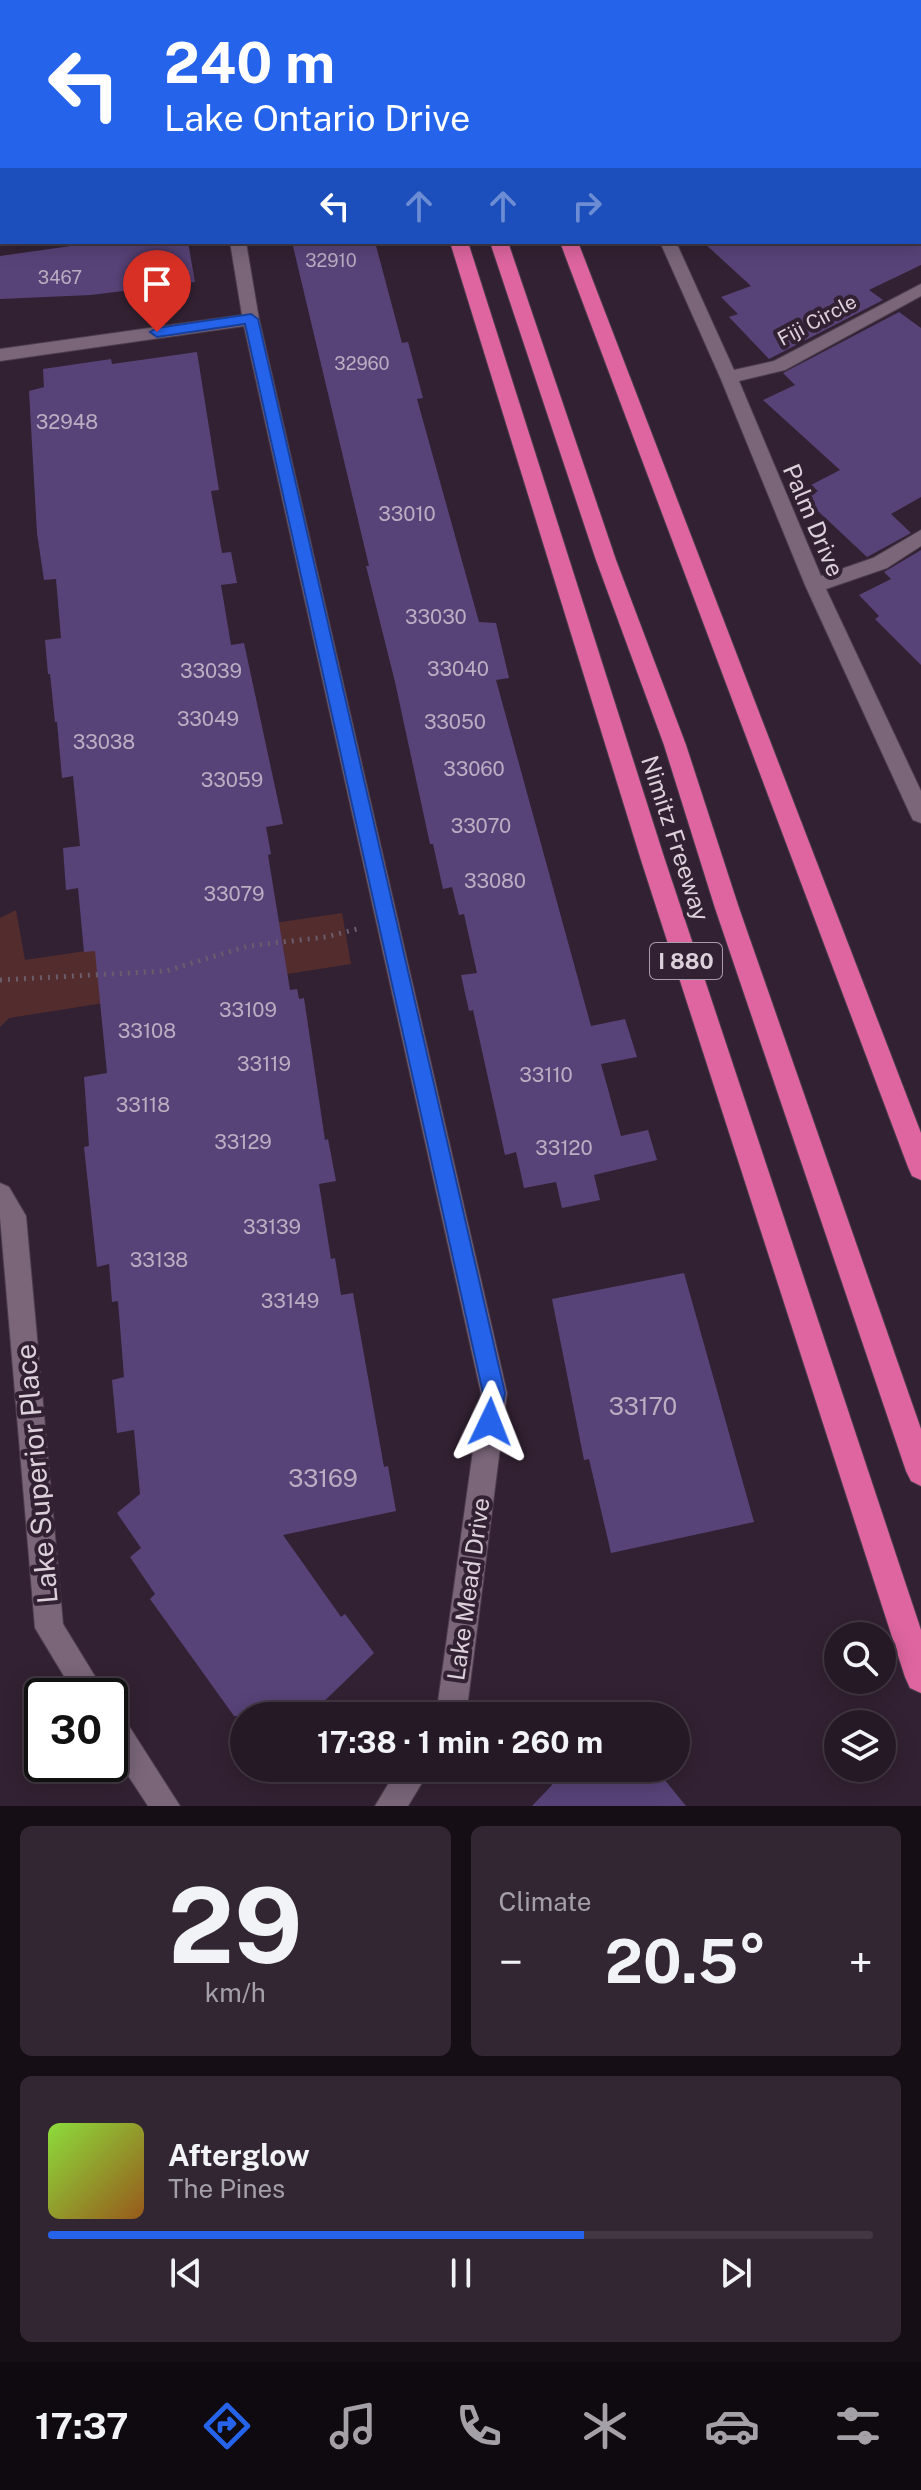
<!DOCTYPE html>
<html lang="en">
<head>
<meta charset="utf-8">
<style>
  :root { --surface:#261926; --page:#322632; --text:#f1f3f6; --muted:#a4a0a7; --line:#423843; --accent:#2563eb }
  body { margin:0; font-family:"Public Sans",sans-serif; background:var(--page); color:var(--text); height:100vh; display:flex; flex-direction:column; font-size:30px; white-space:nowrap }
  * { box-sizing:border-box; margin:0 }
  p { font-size:26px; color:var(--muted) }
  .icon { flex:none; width:44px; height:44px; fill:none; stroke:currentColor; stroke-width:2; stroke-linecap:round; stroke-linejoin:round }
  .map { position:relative; height:1806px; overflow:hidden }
  .sheet { display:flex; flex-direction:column; gap:20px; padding:20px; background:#150e15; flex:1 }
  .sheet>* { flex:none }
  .hud { position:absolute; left:0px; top:0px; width:922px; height:244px; box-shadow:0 4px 20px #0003,0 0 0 2px var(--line); background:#2563eb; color:#fff; overflow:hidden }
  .tools { position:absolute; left:824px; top:1622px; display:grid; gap:16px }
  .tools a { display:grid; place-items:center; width:72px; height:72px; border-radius:50%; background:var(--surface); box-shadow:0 4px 20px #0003,0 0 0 2px var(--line); font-size:40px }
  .speed { position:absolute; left:24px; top:1678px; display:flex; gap:16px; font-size:40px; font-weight:700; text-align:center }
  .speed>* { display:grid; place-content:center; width:104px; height:104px; border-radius:50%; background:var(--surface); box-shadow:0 4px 20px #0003,0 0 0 2px var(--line); line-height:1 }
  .speed .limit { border:4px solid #111; border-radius:12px; background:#fff; color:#111 }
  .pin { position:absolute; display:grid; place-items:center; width:68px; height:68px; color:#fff; margin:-82px -34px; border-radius:50% 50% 50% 0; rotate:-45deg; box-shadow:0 0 8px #0007 }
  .pin .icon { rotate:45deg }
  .me { position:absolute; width:88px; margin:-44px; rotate:2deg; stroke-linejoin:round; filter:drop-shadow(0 0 6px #0008) }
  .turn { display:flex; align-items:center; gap:28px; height:168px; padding:0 32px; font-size:36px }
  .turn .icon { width:104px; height:104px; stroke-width:2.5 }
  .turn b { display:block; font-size:56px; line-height:68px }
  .lanes { display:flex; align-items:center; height:76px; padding:0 32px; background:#0003; justify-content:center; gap:40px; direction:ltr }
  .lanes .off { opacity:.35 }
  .big { font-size:60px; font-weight:700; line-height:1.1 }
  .sheet .card { flex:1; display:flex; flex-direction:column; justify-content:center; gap:12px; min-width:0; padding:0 28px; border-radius:12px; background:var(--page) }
  .sheet .dial { align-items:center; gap:0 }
  .dial b { font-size:104px; line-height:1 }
  .song { display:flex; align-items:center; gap:24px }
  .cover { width:96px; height:96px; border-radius:12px; background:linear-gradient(135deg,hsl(90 70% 55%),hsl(30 70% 35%)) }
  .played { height:8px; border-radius:4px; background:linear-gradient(90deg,var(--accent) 65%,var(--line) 65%) }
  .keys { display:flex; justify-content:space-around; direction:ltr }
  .heat { display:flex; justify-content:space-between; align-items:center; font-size:44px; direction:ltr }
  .sheet .tiles { flex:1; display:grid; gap:20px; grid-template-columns:1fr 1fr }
  .card:last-child { grid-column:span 2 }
  .trip { position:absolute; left:230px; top:1702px; width:460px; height:80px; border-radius:40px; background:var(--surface); box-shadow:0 4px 20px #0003,0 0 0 2px var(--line); font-weight:700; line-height:80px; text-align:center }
  .tab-bar { display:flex; height:128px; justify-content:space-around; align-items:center; background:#0f0a0f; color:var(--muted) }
  .tab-bar .icon { width:56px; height:56px }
  .tab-bar .selected { color:var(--accent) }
  .tab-bar b { font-size:36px; color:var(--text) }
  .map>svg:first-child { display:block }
  .green { fill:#532c2e }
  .building { fill:#584378 }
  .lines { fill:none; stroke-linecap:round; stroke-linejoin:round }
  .minor-casing { stroke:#4c3d4c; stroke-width:2 }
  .motorway-casing { stroke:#4c3d4c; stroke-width:2 }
  .path { stroke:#6b5c6b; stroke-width:5; stroke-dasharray:2 6; stroke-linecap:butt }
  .minor { fill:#7a6579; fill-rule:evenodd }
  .motorway { fill:#de65a0; fill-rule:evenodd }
  .route { fill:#2563eb; stroke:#184099; stroke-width:2 }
  .labels { text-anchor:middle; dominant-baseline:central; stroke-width:8; stroke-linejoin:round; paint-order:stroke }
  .far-number-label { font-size:18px; fill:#bbadc2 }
  .far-street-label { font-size:20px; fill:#dcd0db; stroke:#322132 }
  .number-label { font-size:20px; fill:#bbadc2 }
  .shield { fill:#322132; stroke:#a99ca8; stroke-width:2 }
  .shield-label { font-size:22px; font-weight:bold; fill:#dcd0db }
  .street-label { font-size:24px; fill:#dcd0db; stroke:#322132 }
  .near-number-label { font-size:24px; fill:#bbadc2 }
  .near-street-label { font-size:28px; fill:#dcd0db; stroke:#322132 }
</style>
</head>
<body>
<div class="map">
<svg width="921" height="1806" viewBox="0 0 921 1806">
  <rect width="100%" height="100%" fill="#322132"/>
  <path class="green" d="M16,910L25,960L342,913L351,964L9,1018L0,1027V918Z"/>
  <path class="building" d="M99,242H188L195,282L91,295L0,299V256Z
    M292,242H375L402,343L408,342L423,398L417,399L479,622L496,623L509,678L496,680L591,1026L625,1019L637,1057L601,1064L621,1136L648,1130L657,1160L594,1175L600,1200L562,1208L556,1182L524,1188L516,1152L505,1155L473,1010L469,1011L461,975L477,973L464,914L459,915L452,887L443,889L433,844H430L395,682L366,566H369Z
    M703,242H921V265L869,290L883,300L769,359L729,317L738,314L721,297L751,286Z
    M899,312L921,328V497L891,514L911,533L867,557L804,498L818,491L811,485L840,470L763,400L795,385L783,373Z
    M197,352L219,490L211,491L222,553L231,552L237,583L221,585L231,645L244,643L283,824L266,827L271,854L268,855L290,990L297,989L299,999L304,998L325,1140L328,1139L336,1181L319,1184L331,1259L335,1258L341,1295L353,1293L384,1467L388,1466L396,1511L283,1535L341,1617L345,1614L374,1653L309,1716H234L150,1599L155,1594L130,1557L141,1548L117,1513L140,1494L134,1430L117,1433L112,1380L124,1377L118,1301L112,1302L109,1264L97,1267L84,1147L89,1146L84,1077L107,1073L95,951L84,952L78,888L66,890L63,848L80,846L73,776L62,778L57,722H55L50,674H48L45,640L61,638L56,579L44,580L37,533L29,391L44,387L43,369L111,359L112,364Z
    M921,550V665L875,619L879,616L859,595L891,579L884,572Z
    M684,1273L754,1522L611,1553L589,1459L584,1460L552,1299Z
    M542,1768H655L686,1806H532L552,1785Z"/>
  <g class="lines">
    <defs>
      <path id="minor" d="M167,0H181V2H167Z
        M558,0H572V2H558Z
        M773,0H791L772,2Z
        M921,95V104H920V95Z
        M230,242H246L259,319L507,1393L466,1716H436L481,1393L244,326L0,361V349L242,315Z
        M660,242H676L734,370L774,361L921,284V296L785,370L739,381L821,576L873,558L921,530V546L887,568L826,589L921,791V823L913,820L910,814L805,585L720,377Z
        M0,1183L9,1187L26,1216L63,1624L107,1696H76L35,1628L0,1217Z
        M110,1707L120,1712L180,1806H148L110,1748Z
        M398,1768H431L408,1806H375Z"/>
      <path id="motorway" d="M374,0H390L391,2H375Z
        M409,0H425V2H409Z
        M469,0H485L486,2H470Z
        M450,242H468L665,860L921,1630V1693L910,1688L905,1677L641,860Z
        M490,242H508L616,560L686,745L739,908L921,1429V1486L911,1481L906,1471L715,908L664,745L596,560Z
        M560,242H578L921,1133V1180L912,1176L908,1167Z"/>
    </defs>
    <use href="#minor" class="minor-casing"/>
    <use href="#motorway" class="motorway-casing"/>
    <path class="path" d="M0,980L166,971L248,946L326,937L357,929"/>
    <use href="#minor" class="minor"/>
    <use href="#motorway" class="motorway"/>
  </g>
  <path class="route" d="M251,314L258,319L505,1393L498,1430L490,1433L482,1430L479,1422L483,1393L245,324L157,337L150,332L157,328Z"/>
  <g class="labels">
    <g class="far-number-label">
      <text x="331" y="260">32910</text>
      <text x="60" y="277">3467</text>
      <text x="362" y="363">32960</text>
    </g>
    <g class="far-street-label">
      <text transform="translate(817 320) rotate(-28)">Fiji Circle</text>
    </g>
    <g class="number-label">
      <text x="67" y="422">32948</text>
      <text x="407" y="514">33010</text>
      <text x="436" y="617">33030</text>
      <text x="458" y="669">33040</text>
      <text x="211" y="671">33039</text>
      <text x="208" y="719">33049</text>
      <text x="455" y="722">33050</text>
      <text x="104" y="742">33038</text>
      <text x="474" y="769">33060</text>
      <text x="232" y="780">33059</text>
      <text x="481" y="826">33070</text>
      <text x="495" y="881">33080</text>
      <text x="234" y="894">33079</text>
      <text x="248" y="1010">33109</text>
      <text x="147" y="1031">33108</text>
      <text x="264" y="1064">33119</text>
      <text x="546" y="1075">33110</text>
      <text x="143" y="1105">33118</text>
      <text x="243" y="1142">33129</text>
      <text x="564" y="1148">33120</text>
      <text x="272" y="1227">33139</text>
      <text x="159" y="1260">33138</text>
      <text x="290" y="1301">33149</text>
    </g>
    <rect class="shield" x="650" y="943" width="72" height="36" rx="6"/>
    <g class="shield-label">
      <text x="686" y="961">I 880</text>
    </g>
    <g class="street-label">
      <text transform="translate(814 520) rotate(67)">Palm Drive</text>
      <text transform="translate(676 838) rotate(72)">Nimitz Freeway</text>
      <text transform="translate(468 1589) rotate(-82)">Lake Mead Drive</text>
    </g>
    <g class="near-number-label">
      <text x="643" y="1406">33170</text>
      <text x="323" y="1478">33169</text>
    </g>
    <g class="near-street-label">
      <text transform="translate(36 1474) rotate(-95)">Lake Superior Place</text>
    </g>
  </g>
</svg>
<div class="tools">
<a><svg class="icon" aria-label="search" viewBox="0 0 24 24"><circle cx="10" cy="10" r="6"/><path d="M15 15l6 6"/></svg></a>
<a><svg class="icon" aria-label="layers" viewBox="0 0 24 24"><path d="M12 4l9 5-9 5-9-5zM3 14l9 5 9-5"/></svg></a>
</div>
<div class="speed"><div class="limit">30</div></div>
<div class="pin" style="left:157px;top:332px;background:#d93025"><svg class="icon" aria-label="arrive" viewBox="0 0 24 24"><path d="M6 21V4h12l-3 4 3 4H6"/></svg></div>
<svg class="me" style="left:490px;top:1422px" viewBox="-20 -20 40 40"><path d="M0-17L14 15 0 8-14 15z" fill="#2563eb" stroke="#fff" stroke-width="4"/></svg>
<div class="trip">17:38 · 1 min · 260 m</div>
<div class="hud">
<div class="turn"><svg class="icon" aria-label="left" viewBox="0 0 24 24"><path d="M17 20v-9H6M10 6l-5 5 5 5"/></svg><div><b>240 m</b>Lake Ontario Drive</div></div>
<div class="lanes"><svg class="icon" aria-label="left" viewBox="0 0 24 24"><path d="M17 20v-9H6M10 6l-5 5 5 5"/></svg><svg class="icon off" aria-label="ahead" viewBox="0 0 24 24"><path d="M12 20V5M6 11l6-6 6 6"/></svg><svg class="icon off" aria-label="ahead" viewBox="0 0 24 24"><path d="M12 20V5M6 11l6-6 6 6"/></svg><svg class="icon off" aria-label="right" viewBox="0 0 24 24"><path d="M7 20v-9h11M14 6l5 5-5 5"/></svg></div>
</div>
</div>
<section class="sheet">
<div class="tiles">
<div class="card dial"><b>29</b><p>km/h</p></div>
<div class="card"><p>Climate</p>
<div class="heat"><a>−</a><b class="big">20.5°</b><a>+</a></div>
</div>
<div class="card">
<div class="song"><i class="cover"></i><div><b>Afterglow</b><p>The Pines</p></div></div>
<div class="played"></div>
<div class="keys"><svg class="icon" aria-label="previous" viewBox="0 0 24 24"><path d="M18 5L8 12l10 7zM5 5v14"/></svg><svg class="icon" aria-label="pause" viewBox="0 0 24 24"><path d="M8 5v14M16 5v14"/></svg><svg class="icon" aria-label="next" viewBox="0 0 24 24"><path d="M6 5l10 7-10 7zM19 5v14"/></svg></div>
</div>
</div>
</section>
<nav class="tab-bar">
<b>17:37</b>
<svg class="icon selected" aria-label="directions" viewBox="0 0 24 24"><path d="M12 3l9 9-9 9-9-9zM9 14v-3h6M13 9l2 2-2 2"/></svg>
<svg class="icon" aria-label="music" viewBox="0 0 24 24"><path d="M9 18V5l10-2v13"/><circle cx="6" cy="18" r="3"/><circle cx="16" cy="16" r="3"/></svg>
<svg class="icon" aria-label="phone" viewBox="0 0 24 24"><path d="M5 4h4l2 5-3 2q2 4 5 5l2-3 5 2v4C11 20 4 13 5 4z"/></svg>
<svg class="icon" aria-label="climate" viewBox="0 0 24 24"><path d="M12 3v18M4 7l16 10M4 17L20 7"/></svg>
<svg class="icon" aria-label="car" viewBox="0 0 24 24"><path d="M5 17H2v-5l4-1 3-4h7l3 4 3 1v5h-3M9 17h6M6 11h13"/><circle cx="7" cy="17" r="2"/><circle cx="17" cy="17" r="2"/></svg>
<svg class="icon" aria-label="filters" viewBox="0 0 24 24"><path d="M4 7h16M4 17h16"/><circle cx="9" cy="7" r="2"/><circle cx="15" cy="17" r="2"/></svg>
</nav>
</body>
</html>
